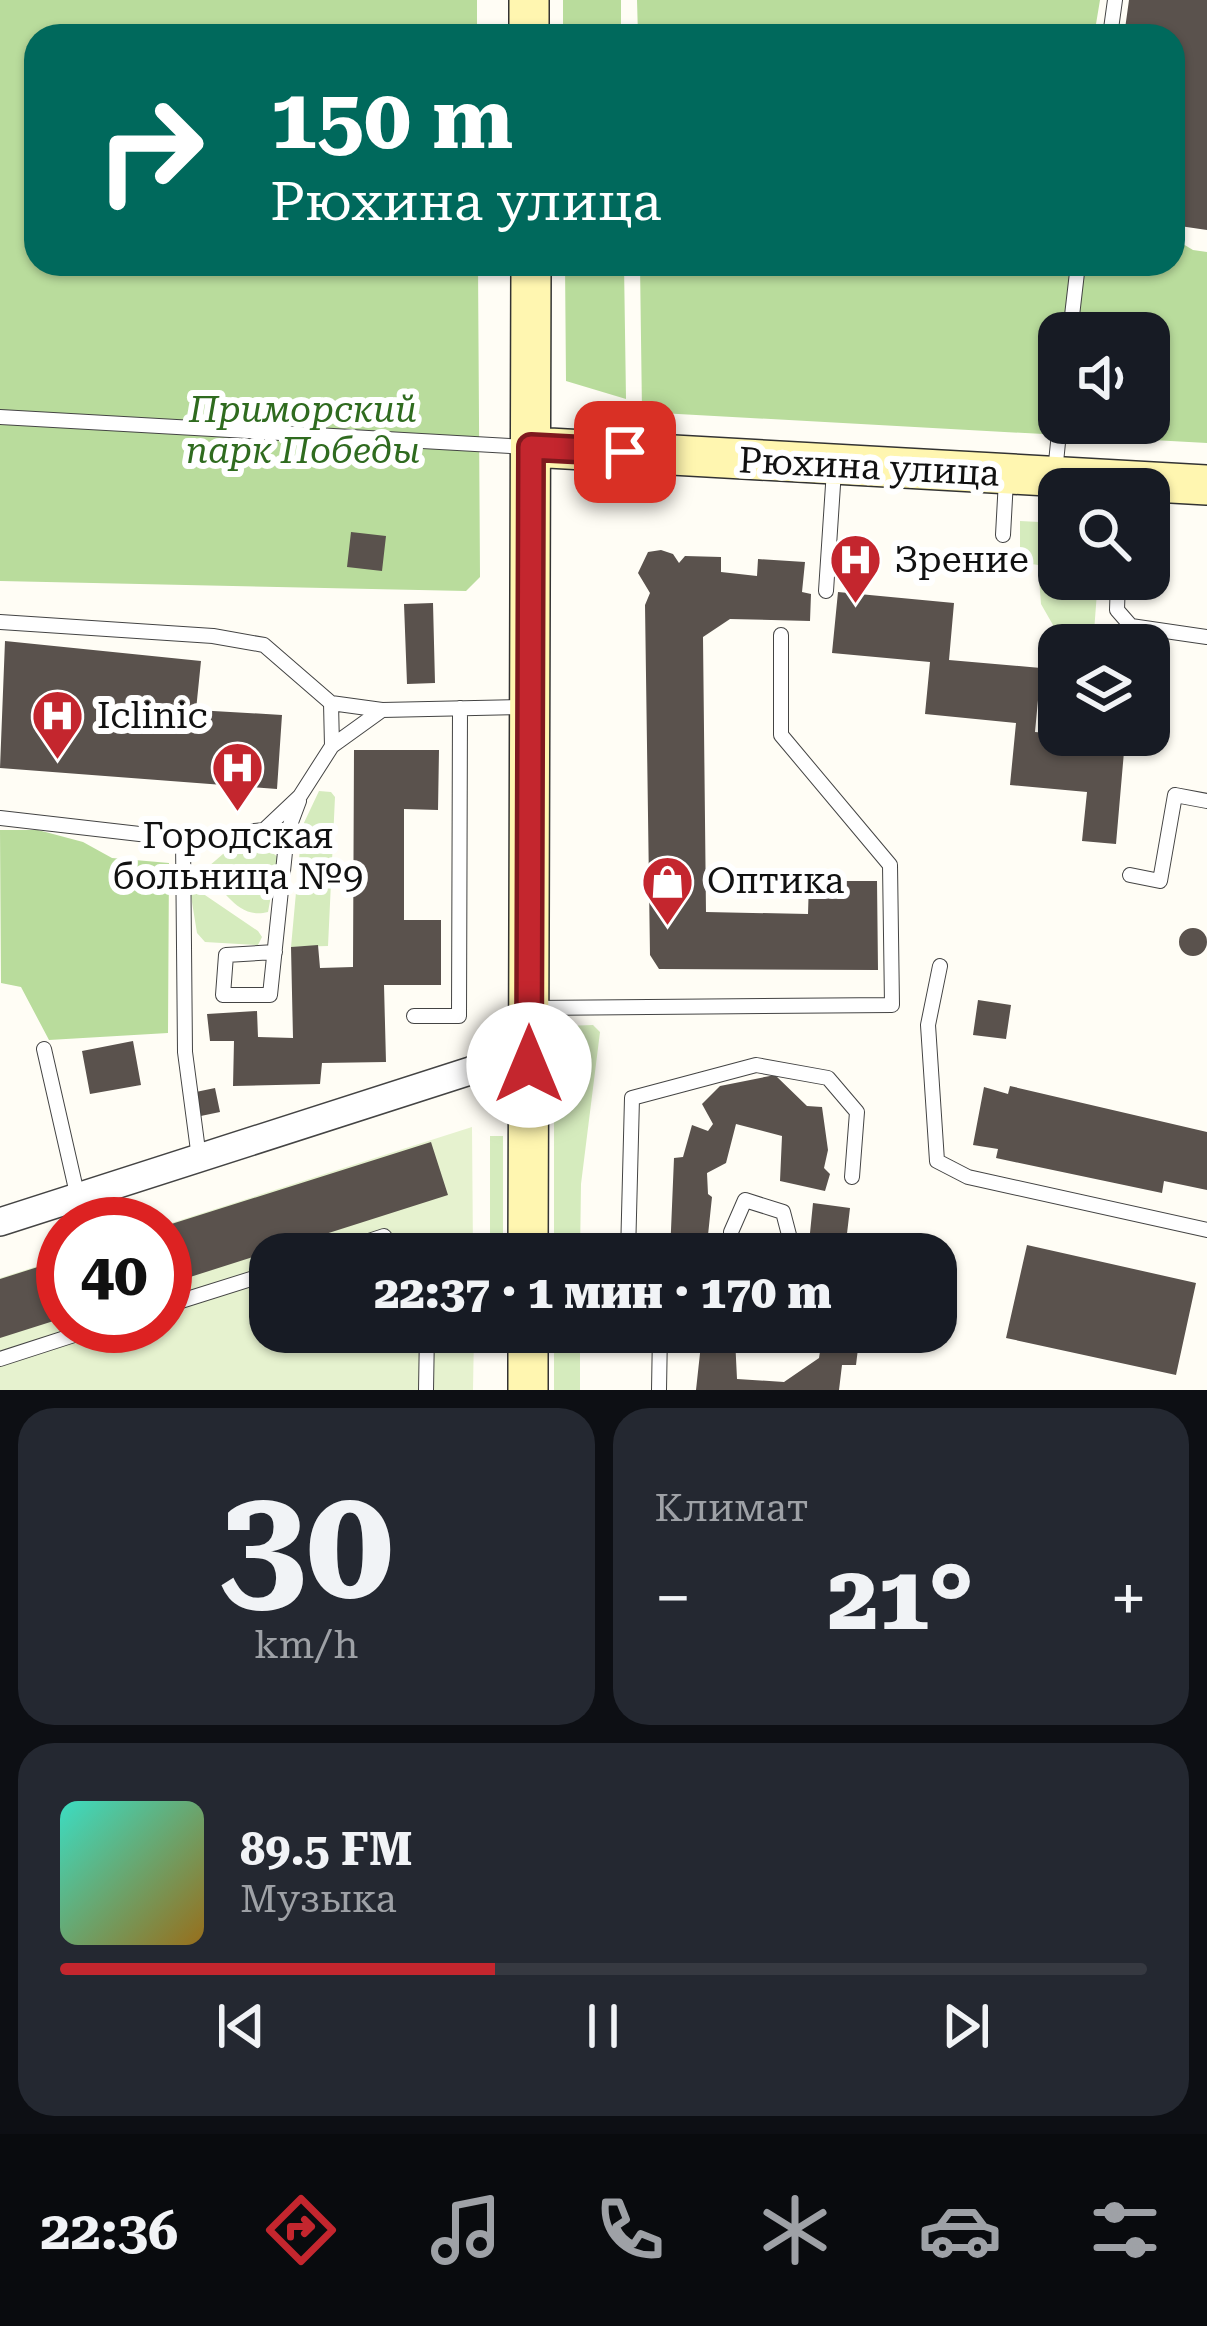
<!DOCTYPE html>
<html lang="ru">
<head>
<meta charset="utf-8">
<style>
  :root { --surface:#171b24; --page:#242831; --text:#f1f3f6; --muted:#9ea1a6; --line:#363941; --accent:#c4262e }
  body { margin:0; font-family:"Roboto Serif",serif; background:var(--page); color:var(--text); height:100vh; display:flex; flex-direction:column; font-size:45px; white-space:nowrap }
  * { box-sizing:border-box; margin:0 }
  p { font-size:39px; color:var(--muted) }
  .icon { flex:none; width:66px; height:66px; fill:none; stroke:currentColor; stroke-width:2; stroke-linecap:round; stroke-linejoin:round }
  .map { position:relative; height:1390px; overflow:hidden }
  .panel { display:flex; flex-direction:column; gap:18px; padding:18px; background:#0d0f14; flex:1 }
  .panel>* { flex:none }
  .banner { position:absolute; left:24px; top:24px; width:1161px; height:252px; border-radius:36px; box-shadow:0 3px 9px #0004; background:#00695c; color:#fff; overflow:hidden }
  .controls { position:absolute; left:1038px; top:312px; display:grid; gap:24px }
  .controls a { display:grid; place-items:center; width:132px; height:132px; border-radius:24px; background:var(--surface); box-shadow:0 3px 9px #0004; font-size:60px }
  .speed { position:absolute; left:36px; top:1197px; display:flex; gap:24px; font-size:60px; font-weight:700; text-align:center }
  .speed>* { display:grid; place-content:center; width:156px; height:156px; border-radius:50%; background:var(--surface); box-shadow:0 3px 9px #0004; line-height:1 }
  .speed .limit { border:18px solid #d22; background:#fff; color:#111 }
  .pin { position:absolute; display:grid; place-items:center; width:102px; height:102px; color:#fff; margin:-51px; border-radius:24px; box-shadow:0 6px 18px #0006 }
  .me { position:absolute; width:132px; margin:-66px; rotate:0deg; stroke-linejoin:round; filter:drop-shadow(0 0 9px #0008) }
  .turn { display:flex; align-items:center; gap:42px; height:252px; padding:0 48px; font-size:54px }
  .turn .icon { width:156px; height:156px; stroke-width:2.5 }
  .turn b { display:block; font-size:84px; line-height:102px }
  .big { font-size:90px; font-weight:800; line-height:1.1 }
  .panel .card { flex:1; display:flex; flex-direction:column; justify-content:center; gap:18px; min-width:0; padding:0 42px; border-radius:36px; background:var(--page) }
  .panel .dial { align-items:center; gap:0 }
  .dial b { font-size:156px; line-height:1 }
  .song { display:flex; align-items:center; gap:36px }
  .cover { width:144px; height:144px; border-radius:18px; background:linear-gradient(135deg,hsl(170 70% 55%),hsl(40 70% 35%)) }
  .played { height:12px; border-radius:6px; background:linear-gradient(90deg,var(--accent) 40%,var(--line) 40%) }
  .keys { display:flex; justify-content:space-around; direction:ltr }
  .heat { display:flex; justify-content:space-between; align-items:center; font-size:66px; direction:ltr }
  .panel .tiles { flex:1; display:grid; gap:18px; grid-template-columns:1fr 1fr }
  .card:last-child { grid-column:span 2 }
  .trip { position:absolute; left:249px; top:1233px; width:708px; height:120px; border-radius:36px; background:var(--surface); box-shadow:0 3px 9px #0004; font-weight:800; line-height:120px; text-align:center }
  .tabs { display:flex; height:192px; justify-content:space-around; align-items:center; background:#090b0e; color:var(--muted) }
  .tabs .icon { width:84px; height:84px }
  .tabs .current { color:var(--accent) }
  .tabs b { font-size:54px; color:var(--text) }
  .map>svg:first-child { display:block }
  .green { fill:#d5ebbd }
  .forest { fill:#b9dc9c; fill-rule:evenodd }
  .pitch { fill:#e6f2cf }
  .building { fill:#5a524d }
  .lines { fill:none; stroke-linecap:round; stroke-linejoin:round }
  .lane-casing { stroke:#444; stroke-width:16 }
  .street-casing { stroke:#444; stroke-width:30 }
  .secondary-casing { stroke:#333; stroke-width:42 }
  .lane { stroke:#fff; stroke-width:14 }
  .street { stroke:#fff; stroke-width:27 }
  .secondary { stroke:#fff6b0; stroke-width:39 }
  .route-casing { stroke:#7f191e; stroke-width:30 }
  .route { stroke:#c4262e; stroke-width:21 }
  .labels { text-anchor:middle; dominant-baseline:central; stroke-width:12; stroke-linejoin:round; paint-order:stroke }
  .park-label { font-size:36px; font-style:italic; fill:#2f6b1f; stroke:#fff }
  .street-label { font-size:36px; fill:#111; stroke:#fff }
  .poi-label { font-size:36px; fill:#111; stroke:#fff; text-anchor:start }
</style>
</head>
<body>
<div class="map">
<svg width="1207" height="1390" viewBox="0 0 1207 1390">
  <rect width="100%" height="100%" fill="#fffdf5"/>
  <path class="green" d="M1020,521L1059,523V579H1098L1093,645H1059V672L1050,673L1053,625L1041,604L1038,565L1020,562Z
    M319,791L331,792L335,797L328,946L291,947L302,827Z
    M267,849L278,857L268,912C236,920 225,887 202,872L223,854Z
    M190,890L199,891L258,931L262,937L258,945L205,942L197,933Z
    M563,1020L564,1026L593,1025L600,1032L581,1184L580,1254H554V1032Z
    M490,1136H503V1241H490Z
    M565,1332H580V1390H554V1345Z"/>
  <path class="forest" d="M0,0H477V36H36V264H478L480,577L466,591L0,581Z
    M563,0H621V36H563Z
    M637,0H1100L1094,36H638Z
    M1173,238L1193,250L1207,252V443L642,412L640,264H1173ZM1059,333H1149V423H1059Z
    M565,264H624L626,399L566,381Z
    M0,830H38L83,842L112,858L169,863L168,1033L49,1040L21,987L1,983Z"/>
  <path class="pitch" d="M472,1127L473,1254H270V1332H474L473,1390H0V1278L63,1258V1326H165V1225Z"/>
  <path class="building" d="M1129,0H1207V230L1173,225V36H1124Z
    M351,532L386,536L382,571L347,567Z
    M661,550L673,554L679,563L685,556L721,557V572L757,576L758,559L805,562L802,592L811,594L810,621L730,619L703,637L706,912L808,914L809,881H877L878,970L659,969L650,955L645,605L650,593L638,573L648,552Z
    M838,592L954,603L949,660L1041,668L1035,732L1125,740L1116,844L1082,841L1087,792L1010,785L1016,723L925,714L930,662L832,653Z
    M433,603L435,683L407,684L404,604Z
    M5,641L201,661L196,710L282,715L277,789L0,768Z
    M354,750H439L438,810L404,809V920H441V985H384L386,1062L322,1063L320,1084L233,1086L234,1041H210L207,1014L257,1011L258,1037L293,1038L291,947L318,945L320,968L353,967Z
    M1179 942a14 14 0 1 1 28 0a14 14 0 1 1-28 0Z
    M978,1000L1011,1005L1006,1039L973,1035Z
    M133,1041L141,1085L90,1094L82,1051Z
    M775,1075L807,1106L822,1107L828,1150L824,1168L830,1174L825,1191L780,1181L782,1136L736,1124L726,1163L707,1173L708,1194L712,1197L706,1254H670L674,1158L683,1157L692,1125L708,1131L713,1124L702,1104L720,1086Z
    M1010,1086L1207,1132V1190L1164,1181L1162,1193L996,1158L998,1149L973,1145L984,1087L1008,1094Z
    M215,1088L220,1112L196,1117L191,1093Z
    M431,1142L448,1195L165,1285V1226Z
    M813,1203L850,1208L846,1242L857,1243L856,1254H815L817,1234L810,1233Z
    M1027,1245L1196,1283L1176,1375L1006,1338Z
    M63,1259V1318L0,1338V1279Z
    M823,1332H860L856,1365H842L839,1390H696L702,1335L735,1338L737,1379L784,1382L819,1358Z"/>
  <g class="lines">
    <defs>
      <path id="lane" d="M1110,36L1115,0
        M1070,333L1078,264
        M0,417L526,447
        M1055,472L1060,423
        M1003,535L1006,480
        M1118,579L1117,610L1131,626L1207,637
        M826,591L834,470
        M0,622L213,636L264,645L331,703L382,710L525,707
        M332,746L382,710
        M0,818L183,839L264,830L300,796L332,746L331,703
        M183,839L185,1052L199,1158
        M1130,875L1160,881L1175,795L1207,801
        M275,952L226,955L223,995H270L287,833L299,801
        M940,966L928,1025L937,1161L968,1177L1207,1230
        M533,1008L892,1005L890,865L781,735V635
        M414,1016H459L460,708
        M44,1049L78,1198
        M329,1254L384,1236L399,1254
        M628,1254L632,1098L756,1065L828,1078L857,1112L852,1177
        M730,1254L731,1232L745,1200L783,1212L794,1254
        M165,1306L270,1273
        M737,1332L761,1336L770,1332
        M0,1359L102,1326
        M426,1390L427,1332
        M659,1390L660,1332"/>
      <path id="street" d="M0,1222L470,1071L529,1065"/>
      <path id="secondary" d="M529,0V36
        M531,447L1207,485
        M528,1254L531,264
        M528,1390V1332"/>
    </defs>
    <use href="#lane" class="lane-casing"/>
    <use href="#street" class="street-casing"/>
    <use href="#secondary" class="secondary-casing"/>
    <use href="#lane" class="lane"/>
    <use href="#street" class="street"/>
    <use href="#secondary" class="secondary"/>
  </g>
  <g class="lines">
    <defs>
      <path id="route" d="M529,1065L531,447L625,452"/>
    </defs>
    <use href="#route" class="route-casing"/>
    <use href="#route" class="route"/>
  </g>
  <defs>
    <symbol id="hospital-pin" viewBox="-11 -11 22 30"><path d="M0 17L-7.5 6A9.5 9.5 0 1 1 7.5 6Z" fill="#c4262e" stroke="#fff"/><path d="M-5-5h3v3.5h4V-5h3V5h-3V1.5h-4V5h-3Z" fill="#fff"/></symbol>
    <symbol id="shop-pin" viewBox="-11 -11 22 30"><path d="M0 17L-7.5 6A9.5 9.5 0 1 1 7.5 6Z" fill="#c4262e" stroke="#fff"/><path d="M-5-2.5h2.3a2.7 3.5 0 0 1 5.4 0H5L5.5 6h-11ZM-1.5-2.5h3a1.5 2.3 0 0 0-3 0Z" fill="#fff"/></symbol>
  </defs>
  <g fill-rule="evenodd">
    <use href="#hospital-pin" x="826" y="530" width="59" height="81"/>
    <use href="#hospital-pin" x="28" y="686" width="59" height="81"/>
    <use href="#hospital-pin" x="208" y="738" width="59" height="81"/>
    <use href="#shop-pin" x="638" y="852" width="59" height="81"/>
  </g>
  <g class="labels">
    <g class="park-label">
      <text x="303" y="410">Приморский<tspan x="303" dy="41">парк Победы</tspan></text>
    </g>
    <g class="street-label">
      <text transform="translate(869 467) rotate(3)">Рюхина улица</text>
    </g>
    <g class="poi-label">
      <text x="894" y="560">Зрение</text>
      <text x="97" y="716">Iclinic</text>
      <text x="238" y="836" text-anchor="middle">Городская<tspan x="238" dy="41">больница №9</tspan></text>
      <text x="707" y="881">Оптика</text>
    </g>
  </g>
</svg>
<div class="controls">
<a><svg class="icon" aria-label="sound" viewBox="0 0 24 24"><path d="M4 9h4l5-4v14l-5-4H4zM17 9q2 3 0 6"/></svg></a>
<a><svg class="icon" aria-label="search" viewBox="0 0 24 24"><circle cx="10" cy="10" r="6"/><path d="M15 15l6 6"/></svg></a>
<a><svg class="icon" aria-label="layers" viewBox="0 0 24 24"><path d="M12 4l9 5-9 5-9-5zM3 14l9 5 9-5"/></svg></a>
</div>
<div class="speed"><div class="limit">40</div></div>
<div class="pin" style="left:625px;top:452px;background:#d93025"><svg class="icon" aria-label="arrive" viewBox="0 0 24 24"><path d="M6 21V4h12l-3 4 3 4H6"/></svg></div>
<svg class="me" style="left:529px;top:1065px" viewBox="-20 -20 40 40"><circle r="19" fill="#fff"/><path d="M0-13L10 11 0 6-10 11z" fill="#c4262e"/></svg>
<div class="trip">22:37 · 1 мин · 170 m</div>
<div class="banner">
<div class="turn"><svg class="icon" aria-label="right" viewBox="0 0 24 24"><path d="M7 20v-9h11M14 6l5 5-5 5"/></svg><div><b>150 m</b>Рюхина улица</div></div>
</div>
</div>
<section class="panel">
<div class="tiles">
<div class="card dial"><b>30</b><p>km/h</p></div>
<div class="card"><p>Климат</p>
<div class="heat"><a>−</a><b class="big">21°</b><a>+</a></div>
</div>
<div class="card">
<div class="song"><i class="cover"></i><div><b>89.5 FM</b><p>Музыка</p></div></div>
<div class="played"></div>
<div class="keys"><svg class="icon" aria-label="previous" viewBox="0 0 24 24"><path d="M18 5L8 12l10 7zM5 5v14"/></svg><svg class="icon" aria-label="pause" viewBox="0 0 24 24"><path d="M8 5v14M16 5v14"/></svg><svg class="icon" aria-label="next" viewBox="0 0 24 24"><path d="M6 5l10 7-10 7zM19 5v14"/></svg></div>
</div>
</div>
</section>
<nav class="tabs">
<b>22:36</b>
<svg class="icon current" aria-label="directions" viewBox="0 0 24 24"><path d="M12 3l9 9-9 9-9-9zM9 14v-3h6M13 9l2 2-2 2"/></svg>
<svg class="icon" aria-label="music" viewBox="0 0 24 24"><path d="M9 18V5l10-2v13"/><circle cx="6" cy="18" r="3"/><circle cx="16" cy="16" r="3"/></svg>
<svg class="icon" aria-label="phone" viewBox="0 0 24 24"><path d="M5 4h4l2 5-3 2q2 4 5 5l2-3 5 2v4C11 20 4 13 5 4z"/></svg>
<svg class="icon" aria-label="climate" viewBox="0 0 24 24"><path d="M12 3v18M4 7l16 10M4 17L20 7"/></svg>
<svg class="icon" aria-label="car" viewBox="0 0 24 24"><path d="M5 17H2v-5l4-1 3-4h7l3 4 3 1v5h-3M9 17h6M6 11h13"/><circle cx="7" cy="17" r="2"/><circle cx="17" cy="17" r="2"/></svg>
<svg class="icon" aria-label="filters" viewBox="0 0 24 24"><path d="M4 7h16M4 17h16"/><circle cx="9" cy="7" r="2"/><circle cx="15" cy="17" r="2"/></svg>
</nav>
</body>
</html>
